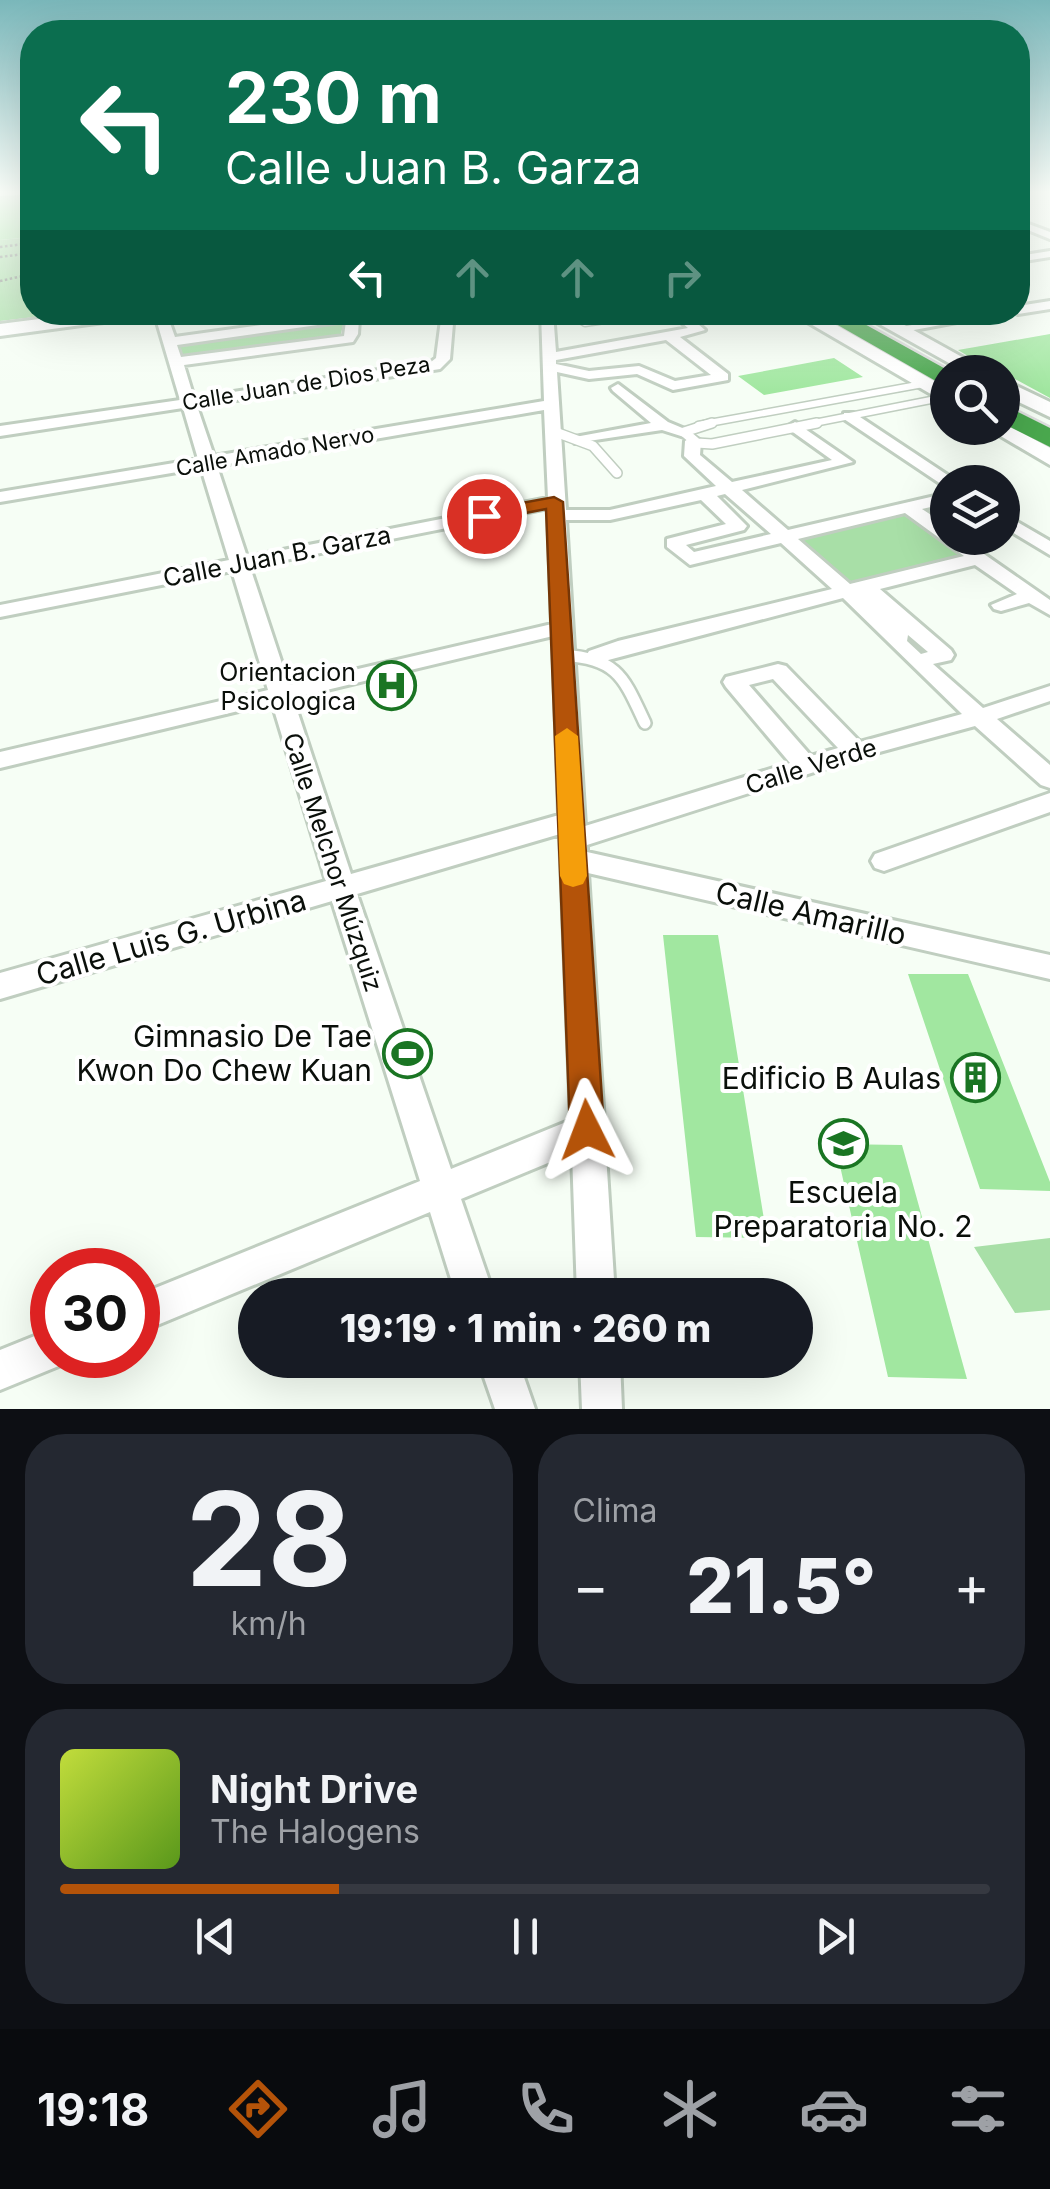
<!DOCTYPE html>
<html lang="es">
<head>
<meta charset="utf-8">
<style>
  :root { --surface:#171b24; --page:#242831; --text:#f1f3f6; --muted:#9ea1a6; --line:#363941; --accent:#b45309 }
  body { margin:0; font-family:Inter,sans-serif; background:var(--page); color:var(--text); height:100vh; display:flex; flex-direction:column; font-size:38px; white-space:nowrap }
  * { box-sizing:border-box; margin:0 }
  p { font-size:32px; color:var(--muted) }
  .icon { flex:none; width:55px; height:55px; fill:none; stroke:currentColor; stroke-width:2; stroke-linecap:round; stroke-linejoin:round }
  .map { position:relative; height:1409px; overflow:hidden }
  .drawer { display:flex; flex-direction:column; gap:25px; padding:25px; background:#0d0f14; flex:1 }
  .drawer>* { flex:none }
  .top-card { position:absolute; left:20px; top:20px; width:1010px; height:305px; border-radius:40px; box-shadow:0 10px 40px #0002; background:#0b6e4f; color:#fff; overflow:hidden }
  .tools { position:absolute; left:930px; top:355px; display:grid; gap:20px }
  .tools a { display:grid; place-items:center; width:90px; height:90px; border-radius:50%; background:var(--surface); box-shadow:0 10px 40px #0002; font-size:50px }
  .speed { position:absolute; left:30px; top:1248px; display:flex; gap:20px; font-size:50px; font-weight:700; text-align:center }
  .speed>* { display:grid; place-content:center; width:130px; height:130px; border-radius:50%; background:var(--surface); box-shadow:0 10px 40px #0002; line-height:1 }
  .speed .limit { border:15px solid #d22; background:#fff; color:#111 }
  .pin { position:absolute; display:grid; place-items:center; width:85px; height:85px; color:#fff; margin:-42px; border:5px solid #fff; border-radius:50%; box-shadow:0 2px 10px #0007 }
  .me { position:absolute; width:110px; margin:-55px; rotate:357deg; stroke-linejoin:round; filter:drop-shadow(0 0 8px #0008) }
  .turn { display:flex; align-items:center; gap:35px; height:210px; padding:0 40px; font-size:45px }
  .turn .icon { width:130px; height:130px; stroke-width:2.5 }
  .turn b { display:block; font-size:70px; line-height:85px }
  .lanes { display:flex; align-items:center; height:95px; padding:0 40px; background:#0003; justify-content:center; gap:50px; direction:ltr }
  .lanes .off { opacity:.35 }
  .big { font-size:75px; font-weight:800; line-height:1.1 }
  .drawer .card { flex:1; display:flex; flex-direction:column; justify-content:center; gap:15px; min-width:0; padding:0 35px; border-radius:40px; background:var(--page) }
  .drawer .dial { align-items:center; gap:0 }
  .dial b { font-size:130px; line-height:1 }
  .song { display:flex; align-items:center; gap:30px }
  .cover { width:120px; height:120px; border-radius:15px; background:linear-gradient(135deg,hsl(70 70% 55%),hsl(90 70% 35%)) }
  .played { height:10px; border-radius:5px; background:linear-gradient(90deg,var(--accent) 30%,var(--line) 30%) }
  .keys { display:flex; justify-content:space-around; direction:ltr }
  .heat { display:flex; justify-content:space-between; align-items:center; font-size:55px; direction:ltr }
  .drawer .tiles { flex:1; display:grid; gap:25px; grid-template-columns:1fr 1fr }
  .card:last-child { grid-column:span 2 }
  .trip { position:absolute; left:238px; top:1278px; width:575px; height:100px; border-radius:50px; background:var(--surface); box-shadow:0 10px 40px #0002; font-weight:800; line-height:100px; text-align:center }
  .menu { display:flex; height:160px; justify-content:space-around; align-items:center; background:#090b0e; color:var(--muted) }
  .menu .icon { width:70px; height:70px }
  .menu .current { color:var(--accent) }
  .menu b { font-size:45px; color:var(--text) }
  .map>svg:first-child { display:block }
  .green { fill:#a8dfa7 }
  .building { fill:#a1e7a0 }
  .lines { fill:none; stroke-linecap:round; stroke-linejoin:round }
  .lane-far2-casing { stroke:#c0cec0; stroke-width:9 }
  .lane-far1-casing { stroke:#c0cec0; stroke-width:12 }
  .lane-casing { stroke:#c0cec0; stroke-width:16 }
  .street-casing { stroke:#c0cec0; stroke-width:6 }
  .secondary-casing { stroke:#c0cec0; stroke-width:6 }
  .highway-casing { stroke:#ddd; stroke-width:5 }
  .path { stroke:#848b84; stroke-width:2.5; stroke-dasharray:2.5 2.5; stroke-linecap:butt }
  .lane-far2 { stroke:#fff; stroke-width:6 }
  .lane-far1 { stroke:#fff; stroke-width:9 }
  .lane { stroke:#fff; stroke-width:11 }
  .street { fill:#fff; fill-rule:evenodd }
  .secondary { fill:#fff; fill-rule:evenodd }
  .highway { fill:#4aa84e; fill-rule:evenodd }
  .route { fill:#b45309; stroke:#753606; stroke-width:2.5 }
  .slow { fill:#f59e0b }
  .labels { text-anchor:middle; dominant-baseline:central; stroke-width:8; stroke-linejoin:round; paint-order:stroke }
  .far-street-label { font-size:22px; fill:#0a0f0a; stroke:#fff }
  .street-label { font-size:25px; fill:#0a0f0a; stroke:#fff }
  .poi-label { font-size:25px; fill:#0a0f0a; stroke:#fff; text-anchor:end }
  .near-street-label { font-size:30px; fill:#0a0f0a; stroke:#fff }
  .near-poi-label { font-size:30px; fill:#0a0f0a; stroke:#fff; text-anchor:end }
</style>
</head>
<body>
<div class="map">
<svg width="1050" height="1409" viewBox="0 0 1050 1409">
  <rect width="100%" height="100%" fill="#f6fef5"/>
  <path class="green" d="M32,237V312L70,313L0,321V240Z
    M345,318L339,341L176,362L170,342Z
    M908,514L962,555L847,584L797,540Z
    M1050,1238V1310L1015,1313L974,1247Z"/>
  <path class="building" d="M32,194V237L0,240V196Z
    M1050,334V398L1002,372H994L958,350Z
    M834,358L863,377L764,395L738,376Z
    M663,935H718L767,1238L696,1237Z
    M908,974H968L1050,1182V1191L980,1189Z
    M835,1144L902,1145L967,1379L888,1377Z"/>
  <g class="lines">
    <defs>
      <path id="lane-far2" d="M573,315L585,323L611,319L603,312
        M547,318L590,312
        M698,425L923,384
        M804,425L946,397"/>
      <path id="lane-far1" d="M712,423L684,432L697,443L712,444L817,423
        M550,430L593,446L617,473"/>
      <path id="lane" d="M562,655C618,659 623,676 645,723"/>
      <path id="street" d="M1018,220L1050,232V239L1018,226Z
        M1050,251V257L1018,262V256Z
        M1050,301V309L1018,314L1014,312H1018V306Z
        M154,312H166L175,337L354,312H390L359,319L358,334L353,342L184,365L194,398L431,362L436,358L442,312H454L450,359L440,369L197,406L214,456L544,401L541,312H553L556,352L688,328L669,312H684L705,330L680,337L728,374V380L673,390L637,374L589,379L557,372L566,510H610L716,486L684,456L685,441L693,436L701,441L700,455L732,482L832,460L790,430L787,427L795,422L853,462L742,490L788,530L948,493V503L922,509L948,526V538H961L1050,600V615L1029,603L1001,611L994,609L991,605L1017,594L975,565L880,589L951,650L954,655L951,660L933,664L983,708L1050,686V701L997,719L1050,765V788L1041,785L975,726L861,757L587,845V852L1050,955V979L588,873L615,1295H577L572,1153L461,1199L494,1295H456L430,1212L138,1333V1295L420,1181L332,901L0,999V973L326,881L272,703L0,768V752L268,690L232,571L0,617V605L229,560L201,468L0,502V492L198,459L183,408L0,436V426L180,400ZM346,321L344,336L181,357L177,345ZM666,340L711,375L675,381L639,366L589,371L556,364V360ZM544,410L548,498L247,557L217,466ZM725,494L771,534L694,552L686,545L744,530L747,526L717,496ZM701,500L726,524L667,539V547L690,565L781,543L832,589L618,641L589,651L586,656L589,661L597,663L843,598L962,714L860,742L786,666L778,664L726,677L723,682L726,687L790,763L585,826L566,520H610ZM548,508L552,624L289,685L250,567ZM905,513L964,556L850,584L798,539ZM908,635L928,652L921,654L907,641ZM553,636L559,815L351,874L293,698ZM773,679L838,748L811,756L749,685ZM560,834L571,1120L451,1169L357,894Z
        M977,312H1010L898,333L892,329Z
        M618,384L668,422L692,432L684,437L662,430L575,443V437L651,423L613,391L611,388Z
        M844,413H854L958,482L944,486L844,419Z
        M1002,513L1050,541V555L1002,526Z
        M1050,793V812L884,871L875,868L871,861L875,854Z
        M52,1329V1355H69L66,1363L0,1390V1350Z
        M478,1360H518L535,1409H495Z
        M580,1360H620L622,1409H582Z"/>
      <path id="secondary" d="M94,312H150L141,317L0,336V324Z
        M790,312H813L948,389V404Z
        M858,312H881L989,372H965Z
        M1002,379L1050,402V417L1002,394Z
        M1002,422L1050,448V465L987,428H1002Z"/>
      <path id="highway" d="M815,312H843L951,372H948V388Z
        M1002,404L1050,428V447L1002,423Z"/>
    </defs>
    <use href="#lane-far2" class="lane-far2-casing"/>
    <use href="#lane-far1" class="lane-far1-casing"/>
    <use href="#lane" class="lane-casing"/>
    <use href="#street" class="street-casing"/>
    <use href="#secondary" class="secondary-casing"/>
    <use href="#highway" class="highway-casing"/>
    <path class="path" d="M0,247L32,243
      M0,257L32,253
      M0,281L32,274"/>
    <use href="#lane-far2" class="lane-far2"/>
    <use href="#lane-far1" class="lane-far1"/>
    <use href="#lane" class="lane"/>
    <use href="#street" class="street"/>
    <use href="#secondary" class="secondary"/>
    <use href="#highway" class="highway"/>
  </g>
  <linearGradient id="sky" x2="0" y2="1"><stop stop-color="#7ab7ba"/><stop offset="0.49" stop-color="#fbfffa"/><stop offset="1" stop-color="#fbfffa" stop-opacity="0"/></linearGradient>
  <rect width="1050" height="392" fill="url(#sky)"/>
  <path class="route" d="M554,497L563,502L604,1130L599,1142L587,1147L575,1142L570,1130L546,509L484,521L475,516L484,510Z"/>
  <path class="slow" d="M567,728L578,736L587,876L583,884L573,887L564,884L560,876L555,736Z"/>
  <defs>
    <symbol id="hospital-ring" viewBox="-11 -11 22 22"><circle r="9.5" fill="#fff" stroke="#1a7523" stroke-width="1.5"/><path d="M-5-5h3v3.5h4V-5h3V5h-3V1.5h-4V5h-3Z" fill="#1a7523"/></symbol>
    <symbol id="stadium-ring" viewBox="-11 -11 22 22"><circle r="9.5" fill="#fff" stroke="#1a7523" stroke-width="1.5"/><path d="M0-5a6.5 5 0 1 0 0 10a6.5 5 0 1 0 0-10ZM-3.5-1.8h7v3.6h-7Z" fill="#1a7523"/></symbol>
    <symbol id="building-ring" viewBox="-11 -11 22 22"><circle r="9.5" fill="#fff" stroke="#1a7523" stroke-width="1.5"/><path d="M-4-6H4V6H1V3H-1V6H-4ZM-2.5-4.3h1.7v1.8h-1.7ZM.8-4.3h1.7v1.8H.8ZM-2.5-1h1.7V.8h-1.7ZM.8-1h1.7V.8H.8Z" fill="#1a7523"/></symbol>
    <symbol id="school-ring" viewBox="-11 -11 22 22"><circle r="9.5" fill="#fff" stroke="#1a7523" stroke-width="1.5"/><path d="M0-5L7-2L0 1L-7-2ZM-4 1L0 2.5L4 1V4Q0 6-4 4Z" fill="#1a7523"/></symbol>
  </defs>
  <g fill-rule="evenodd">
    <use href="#hospital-ring" x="364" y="658" width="55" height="55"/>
    <use href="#stadium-ring" x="380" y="1026" width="55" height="55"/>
    <use href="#building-ring" x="948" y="1050" width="55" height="55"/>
    <use href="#school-ring" x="816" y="1116" width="55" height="55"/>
  </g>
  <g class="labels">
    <g class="far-street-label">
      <text transform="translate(306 383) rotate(-9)">Calle Juan de Dios Peza</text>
      <text transform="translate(275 451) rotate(-10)">Calle Amado Nervo</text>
    </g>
    <g class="street-label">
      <text transform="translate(277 556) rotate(-11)">Calle Juan B. Garza</text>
      <text transform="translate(811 766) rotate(-17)">Calle Verde</text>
      <text transform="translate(333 862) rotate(72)">Calle Melchor Múzquiz</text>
    </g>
    <g class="poi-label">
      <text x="356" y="672">Orientacion<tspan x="356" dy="29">Psicologica</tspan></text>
    </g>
    <g class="near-street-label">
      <text transform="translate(811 913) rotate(13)">Calle Amarillo</text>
      <text transform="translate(171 937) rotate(-16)">Calle Luis G. Urbina</text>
    </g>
    <g class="near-poi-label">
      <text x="372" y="1036">Gimnasio De Tae<tspan x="372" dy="34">Kwon Do Chew Kuan</tspan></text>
      <text x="941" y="1078">Edificio B Aulas</text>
      <text x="843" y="1192" text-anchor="middle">Escuela<tspan x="843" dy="34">Preparatoria No. 2</tspan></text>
    </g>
  </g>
</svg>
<div class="tools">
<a><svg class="icon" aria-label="search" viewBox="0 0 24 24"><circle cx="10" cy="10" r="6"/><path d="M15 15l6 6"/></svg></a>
<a><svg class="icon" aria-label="layers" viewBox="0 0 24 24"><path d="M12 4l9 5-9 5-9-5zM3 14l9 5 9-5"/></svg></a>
</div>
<div class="speed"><div class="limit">30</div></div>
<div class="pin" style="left:484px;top:516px;background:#d93025"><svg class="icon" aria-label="arrive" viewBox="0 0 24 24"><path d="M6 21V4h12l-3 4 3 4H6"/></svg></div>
<svg class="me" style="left:587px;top:1130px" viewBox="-20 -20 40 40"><path d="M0-17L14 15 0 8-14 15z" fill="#b45309" stroke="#fff" stroke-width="4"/></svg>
<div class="trip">19:19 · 1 min · 260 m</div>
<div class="top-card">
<div class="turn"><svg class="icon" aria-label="left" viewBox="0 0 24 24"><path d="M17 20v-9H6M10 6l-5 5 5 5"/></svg><div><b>230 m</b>Calle Juan B. Garza</div></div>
<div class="lanes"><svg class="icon" aria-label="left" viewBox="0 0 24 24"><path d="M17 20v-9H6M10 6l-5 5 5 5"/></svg><svg class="icon off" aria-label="ahead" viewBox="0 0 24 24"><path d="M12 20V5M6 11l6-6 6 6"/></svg><svg class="icon off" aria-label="ahead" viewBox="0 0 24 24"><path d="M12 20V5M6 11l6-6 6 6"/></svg><svg class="icon off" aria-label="right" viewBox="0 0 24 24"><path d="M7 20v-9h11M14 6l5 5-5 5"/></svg></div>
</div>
</div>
<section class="drawer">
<div class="tiles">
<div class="card dial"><b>28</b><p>km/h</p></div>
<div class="card"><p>Clima</p>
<div class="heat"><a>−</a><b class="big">21.5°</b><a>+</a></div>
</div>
<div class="card">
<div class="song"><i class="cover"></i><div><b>Night Drive</b><p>The Halogens</p></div></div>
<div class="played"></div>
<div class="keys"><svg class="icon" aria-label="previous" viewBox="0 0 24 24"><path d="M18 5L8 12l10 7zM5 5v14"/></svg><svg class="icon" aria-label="pause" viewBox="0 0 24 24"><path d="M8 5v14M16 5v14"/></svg><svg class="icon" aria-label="next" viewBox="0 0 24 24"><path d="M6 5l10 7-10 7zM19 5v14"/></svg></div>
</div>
</div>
</section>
<nav class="menu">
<b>19:18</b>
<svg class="icon current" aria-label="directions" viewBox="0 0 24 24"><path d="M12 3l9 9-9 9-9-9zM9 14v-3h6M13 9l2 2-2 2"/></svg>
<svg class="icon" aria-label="music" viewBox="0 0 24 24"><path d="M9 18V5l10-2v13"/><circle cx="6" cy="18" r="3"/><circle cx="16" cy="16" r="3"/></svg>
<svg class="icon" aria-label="phone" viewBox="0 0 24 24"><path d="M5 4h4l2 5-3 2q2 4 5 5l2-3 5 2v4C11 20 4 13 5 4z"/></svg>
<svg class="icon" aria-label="climate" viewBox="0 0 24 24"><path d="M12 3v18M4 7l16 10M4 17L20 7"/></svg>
<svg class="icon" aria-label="car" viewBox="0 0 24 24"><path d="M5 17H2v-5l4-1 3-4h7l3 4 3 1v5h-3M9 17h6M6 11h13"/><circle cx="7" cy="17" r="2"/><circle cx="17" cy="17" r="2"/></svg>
<svg class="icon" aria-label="filters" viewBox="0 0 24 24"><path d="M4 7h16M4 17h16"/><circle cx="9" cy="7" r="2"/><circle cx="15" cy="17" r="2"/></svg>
</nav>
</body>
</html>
